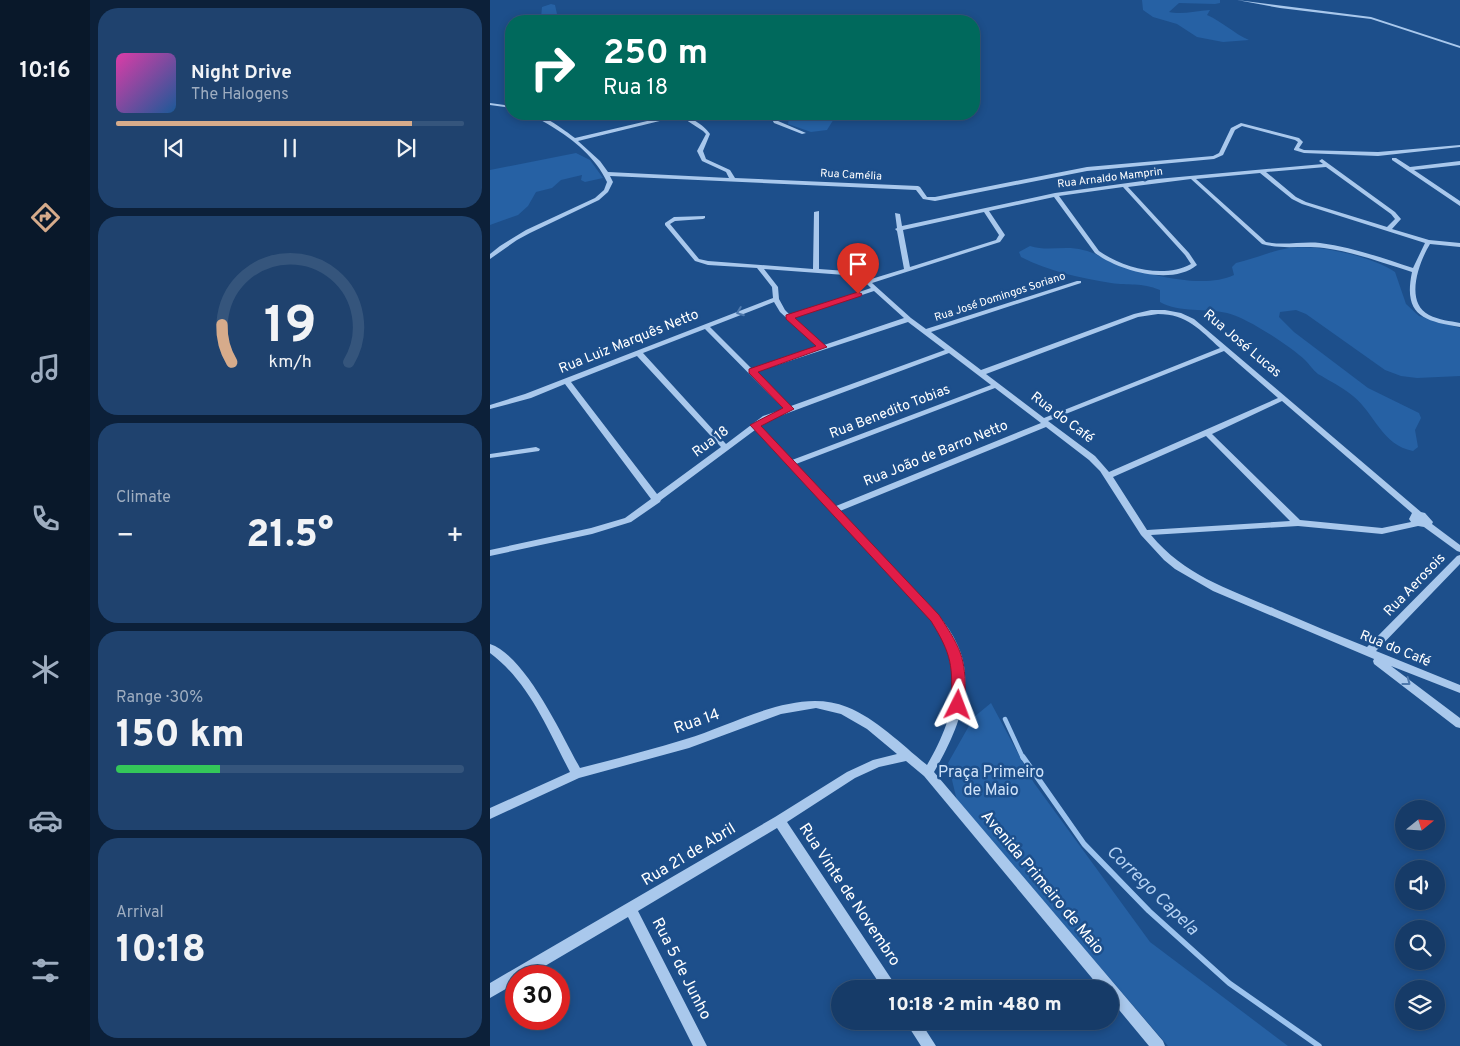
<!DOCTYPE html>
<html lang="en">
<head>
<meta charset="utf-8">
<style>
  :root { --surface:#163b68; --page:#1f426e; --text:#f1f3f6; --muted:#9eadc0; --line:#35557c; --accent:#d6ab8b }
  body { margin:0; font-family:Overpass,sans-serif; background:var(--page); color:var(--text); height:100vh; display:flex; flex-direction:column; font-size:19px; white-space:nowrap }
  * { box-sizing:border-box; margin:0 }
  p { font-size:16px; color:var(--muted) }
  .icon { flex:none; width:28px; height:28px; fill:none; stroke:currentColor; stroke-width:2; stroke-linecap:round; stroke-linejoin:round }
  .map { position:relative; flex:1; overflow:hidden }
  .panel { display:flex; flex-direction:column; gap:8px; padding:8px; background:#0c2039; width:400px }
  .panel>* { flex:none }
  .guide { position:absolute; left:15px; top:15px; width:475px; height:105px; border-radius:20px; box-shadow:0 2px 8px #0003,0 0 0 1px var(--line); background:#00695c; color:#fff; overflow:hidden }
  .needle { width:32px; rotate:72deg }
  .controls { position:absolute; left:905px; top:800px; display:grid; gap:10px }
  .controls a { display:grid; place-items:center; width:50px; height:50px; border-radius:50%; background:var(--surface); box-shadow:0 2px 8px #0003,0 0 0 1px var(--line); font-size:25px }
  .speed { position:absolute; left:15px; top:965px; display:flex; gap:10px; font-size:25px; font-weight:700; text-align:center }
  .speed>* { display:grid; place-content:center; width:65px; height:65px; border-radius:50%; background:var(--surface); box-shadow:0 2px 8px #0003,0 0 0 1px var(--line); line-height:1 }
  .speed .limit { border:8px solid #d22; background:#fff; color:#111 }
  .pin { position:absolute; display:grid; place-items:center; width:42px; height:42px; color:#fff; margin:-51px -21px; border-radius:50% 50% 50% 0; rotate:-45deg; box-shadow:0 0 5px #0007 }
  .pin .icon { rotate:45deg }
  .me { position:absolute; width:55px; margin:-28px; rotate:3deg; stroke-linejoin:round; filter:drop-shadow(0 0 4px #0008) }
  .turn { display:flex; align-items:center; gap:18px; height:105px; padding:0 15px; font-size:22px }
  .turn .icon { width:65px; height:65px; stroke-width:2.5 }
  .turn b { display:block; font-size:35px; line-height:42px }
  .big { font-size:38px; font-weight:800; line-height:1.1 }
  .panel .tile { flex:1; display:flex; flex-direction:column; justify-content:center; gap:8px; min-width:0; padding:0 18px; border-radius:20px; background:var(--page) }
  .panel .dial { align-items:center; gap:0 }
  .dial svg { height:130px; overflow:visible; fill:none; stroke:var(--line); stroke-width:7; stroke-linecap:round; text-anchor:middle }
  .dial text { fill:var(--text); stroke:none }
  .song { display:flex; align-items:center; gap:15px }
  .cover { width:60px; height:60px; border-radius:8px; background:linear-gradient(135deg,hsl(320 70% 55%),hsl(210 70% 35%)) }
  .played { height:5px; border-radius:2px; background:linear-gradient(90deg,var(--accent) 85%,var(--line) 85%) }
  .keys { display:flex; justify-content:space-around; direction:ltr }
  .heat { display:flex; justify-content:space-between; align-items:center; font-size:28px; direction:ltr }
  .charge { height:8px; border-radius:4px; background:linear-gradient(90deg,#34c759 30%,var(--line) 0) }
  .trip { position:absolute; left:341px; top:980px; width:288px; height:50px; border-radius:25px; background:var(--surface); box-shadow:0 2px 8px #0003,0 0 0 1px var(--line); font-weight:800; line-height:50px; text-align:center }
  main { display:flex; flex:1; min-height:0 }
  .tabs { display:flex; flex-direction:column; width:90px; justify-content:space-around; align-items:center; background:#09182a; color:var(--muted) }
  .tabs .icon { width:35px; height:35px }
  .tabs .current { color:var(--accent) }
  .tabs b { font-size:22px; color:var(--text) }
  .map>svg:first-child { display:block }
  .green { fill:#2661a4 }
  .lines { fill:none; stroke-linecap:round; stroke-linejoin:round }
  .stream-far1 { stroke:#9cc3ee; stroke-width:4.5 }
  .stream { stroke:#9cc3ee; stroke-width:5.5 }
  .minor { fill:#a9c8ec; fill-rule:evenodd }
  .oneway { stroke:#4e79ad }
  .route { fill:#e11d48; stroke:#92132f }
  .labels { text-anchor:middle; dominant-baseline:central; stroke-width:5; stroke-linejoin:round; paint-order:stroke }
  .far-street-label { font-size:11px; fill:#fff; stroke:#1d4f8b }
  .street-label { font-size:14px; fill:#fff; stroke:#1d4f8b }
  .near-street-label { font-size:16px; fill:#fff; stroke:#1d4f8b }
  .near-park-label { font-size:16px; fill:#cee2f9; stroke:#1d4f8b }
  .near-water-label { font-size:18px; font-style:italic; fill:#b5d2f3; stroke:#1d4f8b }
</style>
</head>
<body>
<main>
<nav class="tabs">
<b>10:16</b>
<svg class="icon current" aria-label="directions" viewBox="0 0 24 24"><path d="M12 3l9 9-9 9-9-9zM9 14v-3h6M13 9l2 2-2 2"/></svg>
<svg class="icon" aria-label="music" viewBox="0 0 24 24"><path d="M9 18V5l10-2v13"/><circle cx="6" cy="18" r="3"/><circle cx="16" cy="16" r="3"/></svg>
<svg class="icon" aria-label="phone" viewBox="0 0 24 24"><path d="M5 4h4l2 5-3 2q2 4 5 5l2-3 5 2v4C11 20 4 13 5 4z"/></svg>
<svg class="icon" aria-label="climate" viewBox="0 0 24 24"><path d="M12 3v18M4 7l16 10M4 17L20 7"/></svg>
<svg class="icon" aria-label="car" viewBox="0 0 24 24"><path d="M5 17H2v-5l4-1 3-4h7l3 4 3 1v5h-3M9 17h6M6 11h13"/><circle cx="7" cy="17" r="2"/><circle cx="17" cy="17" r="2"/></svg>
<svg class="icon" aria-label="filters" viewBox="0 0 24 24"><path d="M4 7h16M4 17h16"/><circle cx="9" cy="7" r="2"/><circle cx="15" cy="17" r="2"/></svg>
</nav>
<section class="panel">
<div class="tile">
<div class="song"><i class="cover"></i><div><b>Night Drive</b><p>The Halogens</p></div></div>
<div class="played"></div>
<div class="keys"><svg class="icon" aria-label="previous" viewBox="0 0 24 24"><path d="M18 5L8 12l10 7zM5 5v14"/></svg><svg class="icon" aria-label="pause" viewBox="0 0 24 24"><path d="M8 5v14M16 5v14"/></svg><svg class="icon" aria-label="next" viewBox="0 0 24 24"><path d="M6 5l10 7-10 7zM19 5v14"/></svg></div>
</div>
<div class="tile dial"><svg viewBox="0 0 100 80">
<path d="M14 69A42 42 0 1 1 86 69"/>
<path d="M14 69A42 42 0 0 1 8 46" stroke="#d6ab8b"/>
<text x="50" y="56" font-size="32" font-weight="700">19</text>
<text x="50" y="72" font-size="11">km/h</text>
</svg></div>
<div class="tile"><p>Climate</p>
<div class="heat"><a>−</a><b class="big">21.5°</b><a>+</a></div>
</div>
<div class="tile"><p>Range · 30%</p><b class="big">150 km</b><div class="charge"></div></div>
<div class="tile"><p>Arrival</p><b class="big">10:18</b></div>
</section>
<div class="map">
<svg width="970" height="1046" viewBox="0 0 970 1046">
  <rect width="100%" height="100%" fill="#1d4f8b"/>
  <path class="green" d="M652,0H730V3L725,4L689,3L679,12C691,15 706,11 720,10L717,15C733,22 743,33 759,40L733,42L707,37L687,24L663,17L653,10Z
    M61,4L65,5L67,14L53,21H34L51,18L52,7Z
    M425,14L434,15L435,18L448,21H398L406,17Z
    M343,16L363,17L374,21H294Z
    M300,114H347L337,130L321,132L298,124Z
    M86,153L100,160L113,178L95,182L91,180L92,175L71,180L62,188L46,192L38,206L28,215L0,225V170Z
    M540,246C558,252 575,245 593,250C604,252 614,259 624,263C656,274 713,290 744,275L742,267L746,263C764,259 781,251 799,248C828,244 881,256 905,272L916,304L929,316L970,328V376L927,378L911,376L895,370L816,314L806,310L790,312L789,317L804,332L878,388L929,413L931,418L925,430L928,447L923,451C892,445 885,414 863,396C852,387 840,381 828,374C823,370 819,364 815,360C800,346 756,317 737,313C716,308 690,313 670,302V290C651,282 639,286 621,283C590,278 558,271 531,257L529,252Z
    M501,703L544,783L660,942L798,1046H678L467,801L458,763L484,717Z"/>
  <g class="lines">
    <path class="stream-far1" d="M515,719L533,758"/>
    <path class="stream" d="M533,757L594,844L659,911L739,983L829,1046"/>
    <path class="minor" d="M747,0L881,17L970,46V48L881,19L790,8Z
      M0,103L21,106V108L0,105Z
      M41,114C54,114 74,130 85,138L187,114C197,114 214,125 220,134L213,151L216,159L240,170L245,178L428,186L430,187L437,197H445L597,167L723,156L729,153L741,128L751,123L809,138L813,142L809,148L814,150L888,152L970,145V147L888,156L814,153L804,150V149L808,142L805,140L752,126L745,130L733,155L724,159L597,171L445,201L433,199L426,190L120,176L123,182L118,192L109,200L40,233L27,240L0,259V254L10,246L36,230L105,198L114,190L117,182C106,158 84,140 61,126C55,122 46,118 41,114ZM190,116L213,131L216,134L207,151L212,161L236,172L239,178L118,172L110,161L88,141Z
      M279,114H283L288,121L316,133L312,134L284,123Z
      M902,158H906L920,167L970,161V165L924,170L970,201V206L902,160Z
      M832,159L905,212L911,219L902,229L939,240L970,243V247L940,244C929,262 914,302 939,315C949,320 960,321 970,323V327C933,321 913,315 922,272C893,263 864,252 834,248C813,245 793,250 772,244L701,179L638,187L699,253L707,265C682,286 629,271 605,253L564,197L499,211L515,235L510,242L382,283L421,318L436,329L587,281H591V283L441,332L491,370L644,314L661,310H675L691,313L704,319L931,512L935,513L943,522L942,524L970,545V552L967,551L934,527L928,526L892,534L808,526L661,535C695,576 739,589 785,609C816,622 846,635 877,647L967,556L970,555V564L886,651L970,685V693L901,666L970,718V728L966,727L884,664L883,661L884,659L723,591L685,569L674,560L651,535L610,471L599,460L556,427L350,511C374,536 397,561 421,586C438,604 458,622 468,646C487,688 465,736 444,772L673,1041L675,1046H659L620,999V989H611L434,776L416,761L389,767L365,778L297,822L408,989H393L287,828L148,911L217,1046H203L138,917L38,976H26V983L0,998V983L285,817L357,772L383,760L407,754L377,729L351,714L326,708L291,714L199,748L89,778L0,819V808L80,772C58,730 39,682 0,653V644C36,656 72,736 90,768C125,759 161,750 196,739C244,725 307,686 357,707C387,719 412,745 437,765C457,731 474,687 458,647C455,637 447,629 442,620L265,430L171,500L170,502L141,522L102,534L0,556V550L101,528L135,518L161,499L75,384L41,398L0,409V405L35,394L283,298L282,287L267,268L218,265L205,261L175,225V223L184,217L215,216V218L213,219L185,221L180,224L209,259L218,261L323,269L324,212L329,211V269L356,271L378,280L414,269L407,231L405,229L407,228L405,213L410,214L412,226L565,193L667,179L833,164L829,161ZM836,167L901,214L905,219L897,227L816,202L806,197L776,172ZM770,173L802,199L812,204L935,243L923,268C892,258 862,247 830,243C812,241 794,246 776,242L706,179ZM633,187L695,255L701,264C673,279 633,268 609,251L569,196ZM494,212L509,235L506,240L420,267L413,230ZM274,269L355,275L376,283L381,288L300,315L295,310L289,299L288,287ZM384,291L414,318L334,345L303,318ZM284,302L290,312L328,347L262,369L220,327ZM668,314C697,314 710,330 730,348L554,418L496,374L648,317ZM418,322L455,350L301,406L266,372ZM215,329L294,409L273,416L236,444L153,353ZM734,351L788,398L619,472L605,456L558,421ZM459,353L501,385L302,460L270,426L279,420ZM147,356L231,447L167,494L81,382ZM505,388L551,423L346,506L306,464ZM792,401L922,513L919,519L921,522L892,528L810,520L722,434ZM716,436L800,521L657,530L623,477Z
      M46,447L50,449L49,451L0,458V454Z
      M415,1021H430L446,1046H431Z"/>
  </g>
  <defs><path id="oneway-chevron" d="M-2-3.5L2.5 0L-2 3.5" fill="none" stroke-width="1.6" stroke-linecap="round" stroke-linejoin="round" transform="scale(1.25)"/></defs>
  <g class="oneway">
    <use href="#oneway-chevron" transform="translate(250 312) rotate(159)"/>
    <use href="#oneway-chevron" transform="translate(917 682) rotate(37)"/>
  </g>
  <path class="route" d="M368,292L372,294L371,296L305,318L337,347L268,372L304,409L271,426L449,615C474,653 476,660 475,705L472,709H463L461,705C463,666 462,655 441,621L260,425L293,408L259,373V369L326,346L296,319V315Z"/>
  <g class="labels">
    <g class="far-street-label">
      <text transform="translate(361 175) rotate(3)">Rua Camélia</text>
      <text transform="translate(620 178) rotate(-7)">Rua Arnaldo Mamprin</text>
      <text transform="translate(510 297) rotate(-18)">Rua José Domingos Soriano</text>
    </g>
    <g class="street-label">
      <text transform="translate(139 342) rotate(-22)">Rua Luiz Marquês Netto</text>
      <text transform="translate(752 344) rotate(40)">Rua José Lucas</text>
      <text transform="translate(400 412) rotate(-21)">Rua Benedito Tobias</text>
      <text transform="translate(572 418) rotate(37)">Rua do Café</text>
      <text transform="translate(221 442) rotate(-37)">Rua 18</text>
      <text transform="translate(446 454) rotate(-22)">Rua João de Barro Netto</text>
      <text transform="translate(925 585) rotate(-46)">Rua Aerosois</text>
      <text transform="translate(905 649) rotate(22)">Rua do Café</text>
    </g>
    <g class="near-street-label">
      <text transform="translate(207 722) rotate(-19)">Rua 14</text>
      <text transform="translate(199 855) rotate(-31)">Rua 21 de Abril</text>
      <text transform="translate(552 883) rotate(50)">Avenida Primeiro de Maio</text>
      <text transform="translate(359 895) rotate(56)">Rua Vinte de Novembro</text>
      <text transform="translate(191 969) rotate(63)">Rua 5 de Junho</text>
    </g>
    <g class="near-park-label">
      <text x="501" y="773">Praça Primeiro<tspan x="501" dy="18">de Maio</tspan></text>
    </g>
    <g class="near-water-label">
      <text transform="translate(662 891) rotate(44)">Corrego Capela</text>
    </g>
  </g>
</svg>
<div class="controls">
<a><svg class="needle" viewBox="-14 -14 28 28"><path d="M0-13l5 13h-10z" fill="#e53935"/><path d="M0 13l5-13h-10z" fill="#9eadc0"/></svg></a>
<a><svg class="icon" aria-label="sound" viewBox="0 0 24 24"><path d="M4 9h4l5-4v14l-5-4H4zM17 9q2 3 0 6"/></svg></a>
<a><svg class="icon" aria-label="search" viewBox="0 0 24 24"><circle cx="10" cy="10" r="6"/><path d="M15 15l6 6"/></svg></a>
<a><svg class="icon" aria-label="layers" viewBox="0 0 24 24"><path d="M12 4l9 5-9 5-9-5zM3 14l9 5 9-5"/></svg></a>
</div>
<div class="speed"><div class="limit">30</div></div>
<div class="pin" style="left:368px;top:294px;background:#d93025"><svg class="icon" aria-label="arrive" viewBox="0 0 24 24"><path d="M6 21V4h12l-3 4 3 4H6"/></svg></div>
<svg class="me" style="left:468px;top:705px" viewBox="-20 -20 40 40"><path d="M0-17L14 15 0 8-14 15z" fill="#e11d48" stroke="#fff" stroke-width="4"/></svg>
<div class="trip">10:18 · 2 min · 480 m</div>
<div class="guide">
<div class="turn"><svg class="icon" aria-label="right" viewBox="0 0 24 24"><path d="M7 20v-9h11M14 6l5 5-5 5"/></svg><div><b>250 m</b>Rua 18</div></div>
</div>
</div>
</main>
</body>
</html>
